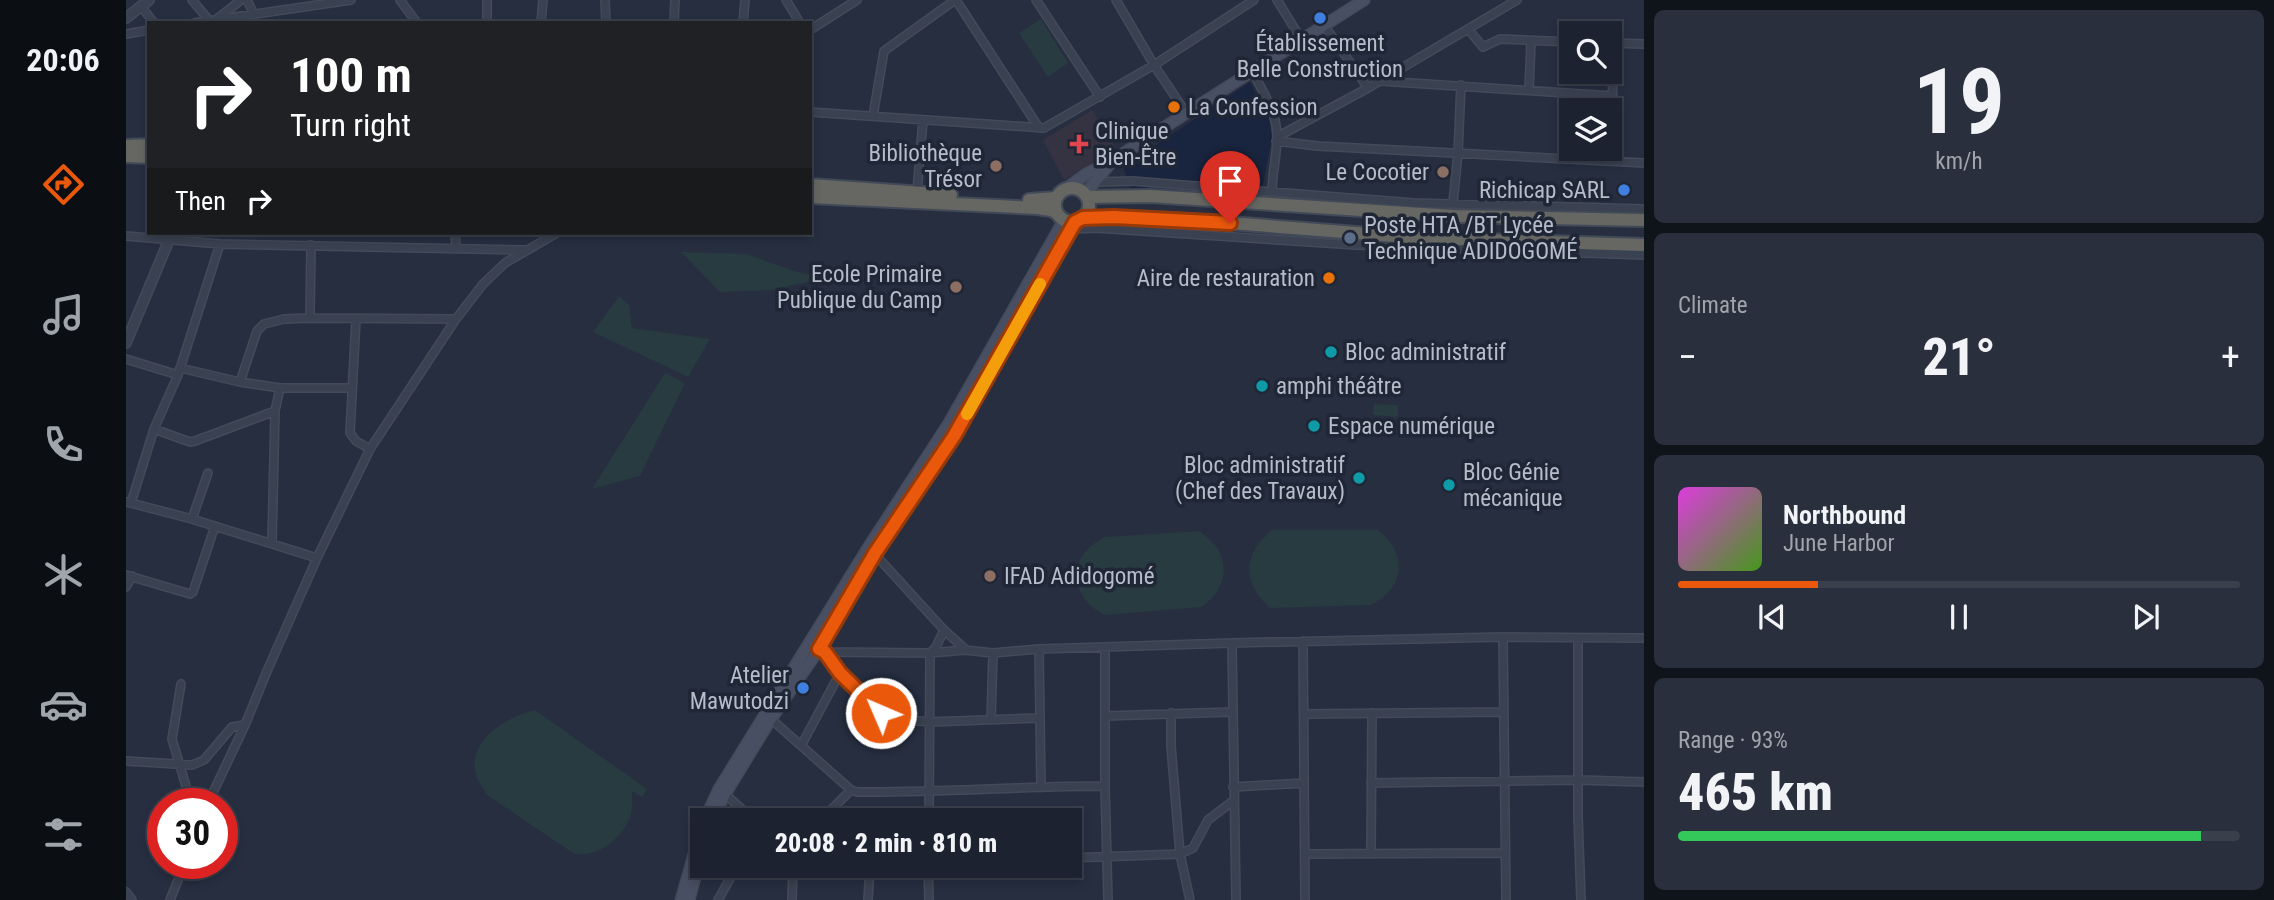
<!DOCTYPE html>
<html lang="en">
<head>
<meta charset="utf-8">
<style>
  :root { --surface:#1c2230; --page:#292f3c; --text:#f1f3f6; --muted:#a0a4ab; --line:#3a3f4c; --accent:#ea580c }
  body { margin:0; font-family:"Roboto Condensed",sans-serif; background:var(--page); color:var(--text); height:100vh; display:flex; flex-direction:column; font-size:26px; white-space:nowrap }
  * { box-sizing:border-box; margin:0 }
  p { font-size:23px; color:var(--muted) }
  .icon { flex:none; width:38px; height:38px; fill:none; stroke:currentColor; stroke-width:2; stroke-linecap:round; stroke-linejoin:round }
  .map { position:relative; flex:1; overflow:hidden }
  .details { display:flex; flex-direction:column; gap:10px; padding:10px; background:#0f131a; width:630px }
  .details>* { flex:none }
  .top-card { position:absolute; left:21px; top:21px; width:665px; height:214px; border-radius:0px; box-shadow:0 4px 10px #0003,0 0 0 2px var(--line); background:#202124; color:#fff; overflow:hidden }
  .fabs { position:absolute; left:1433px; top:21px; display:grid; gap:14px }
  .fabs a { display:grid; place-items:center; width:63px; height:63px; border-radius:0px; background:var(--surface); box-shadow:0 4px 10px #0003,0 0 0 2px var(--line); font-size:35px }
  .speed { position:absolute; left:21px; top:788px; display:flex; gap:14px; font-size:35px; font-weight:700; text-align:center }
  .speed>* { display:grid; place-content:center; width:91px; height:91px; border-radius:50%; background:var(--surface); box-shadow:0 4px 10px #0003,0 0 0 2px var(--line); line-height:1 }
  .speed .limit { border:10px solid #d22; background:#fff; color:#111 }
  .pin { position:absolute; display:grid; place-items:center; width:60px; height:60px; color:#fff; margin:-72px -30px; border-radius:50% 50% 50% 0; rotate:-45deg; box-shadow:0 0 7px #0007 }
  .pin .icon { rotate:45deg }
  .me { position:absolute; width:77px; margin:-38px; rotate:315deg; stroke-linejoin:round; filter:drop-shadow(0 0 5px #0008) }
  .turn { display:flex; align-items:center; gap:24px; height:147px; padding:0 28px; font-size:32px }
  .turn .icon { width:91px; height:91px; stroke-width:2.5 }
  .turn b { display:block; font-size:49px; line-height:60px }
  .then { display:flex; align-items:center; height:66px; padding:0 28px; background:#0003; gap:14px; font-size:26px }
  .big { font-size:52px; font-weight:800; line-height:1.1 }
  .details .card { flex:1; display:flex; flex-direction:column; justify-content:center; gap:10px; min-width:0; padding:0 24px; border-radius:10px; background:var(--page) }
  .details .dial { align-items:center; gap:0 }
  .dial b { font-size:91px; line-height:1 }
  .song { display:flex; align-items:center; gap:21px }
  .cover { width:84px; height:84px; border-radius:10px; background:linear-gradient(135deg,hsl(300 70% 55%),hsl(100 70% 35%)) }
  .played { height:7px; border-radius:4px; background:linear-gradient(90deg,var(--accent) 25%,var(--line) 25%) }
  .keys { display:flex; justify-content:space-around; direction:ltr }
  .heat { display:flex; justify-content:space-between; align-items:center; font-size:38px; direction:ltr }
  .charge { height:10px; border-radius:5px; background:linear-gradient(90deg,#34c759 93%,var(--line) 0) }
  .trip { position:absolute; left:564px; top:808px; width:392px; height:70px; border-radius:0px; background:var(--surface); box-shadow:0 4px 10px #0003,0 0 0 2px var(--line); font-weight:800; line-height:70px; text-align:center }
  main { display:flex; flex:1; min-height:0 }
  .dock { display:flex; flex-direction:column; width:126px; justify-content:space-around; align-items:center; background:#0b0e13; color:var(--muted) }
  .dock .icon { width:49px; height:49px }
  .dock .on { color:var(--accent) }
  .dock b { font-size:32px; color:var(--text) }
  .map>svg:first-child { display:block }
  .medical { fill:#353241 }
  .green { fill:#283b41 }
  .water { fill:#19243e }
  .lines { fill:none; stroke-linecap:round; stroke-linejoin:round }
  .minor-casing { stroke:#444a59; stroke-width:10 }
  .tertiary-casing { stroke:#444a59; stroke-width:12 }
  .secondary-casing { stroke:#444a59; stroke-width:13 }
  .trunk-casing { stroke:#424957; stroke-width:16 }
  .minor { stroke:#3a4150; stroke-width:7 }
  .tertiary { stroke:#3a4150; stroke-width:9 }
  .secondary { stroke:#484f62; stroke-width:10 }
  .trunk { stroke:#666663; stroke-width:12 }
  .route-casing { stroke:#983908; stroke-width:18 }
  .route { stroke:#ea580c; stroke-width:12 }
  .slow { stroke:#f59e0b; stroke-width:12 }
  .shop-dot { fill:#3f7fe0; stroke:#1f2635; stroke-width:2.5 }
  .food-dot { fill:#e8710a; stroke:#1f2635; stroke-width:2.5 }
  .health-dot { fill:#e0444e; stroke:#1f2635; stroke-width:2.5 }
  .education-dot { fill:#8d6e63; stroke:#1f2635; stroke-width:2.5 }
  .service-dot { fill:#5c6f8a; stroke:#1f2635; stroke-width:2.5 }
  .culture-dot { fill:#0f9aa8; stroke:#1f2635; stroke-width:2.5 }
  .labels { text-anchor:middle; dominant-baseline:central; stroke-width:7; stroke-linejoin:round; paint-order:stroke }
  .poi-label { font-size:23px; fill:#b7bcca; stroke:#1f2635; text-anchor:start }
</style>
</head>
<body>
<main>
<nav class="dock">
<b>20:06</b>
<svg class="icon on" aria-label="directions" viewBox="0 0 24 24"><path d="M12 3l9 9-9 9-9-9zM9 14v-3h6M13 9l2 2-2 2"/></svg>
<svg class="icon" aria-label="music" viewBox="0 0 24 24"><path d="M9 18V5l10-2v13"/><circle cx="6" cy="18" r="3"/><circle cx="16" cy="16" r="3"/></svg>
<svg class="icon" aria-label="phone" viewBox="0 0 24 24"><path d="M5 4h4l2 5-3 2q2 4 5 5l2-3 5 2v4C11 20 4 13 5 4z"/></svg>
<svg class="icon" aria-label="climate" viewBox="0 0 24 24"><path d="M12 3v18M4 7l16 10M4 17L20 7"/></svg>
<svg class="icon" aria-label="car" viewBox="0 0 24 24"><path d="M5 17H2v-5l4-1 3-4h7l3 4 3 1v5h-3M9 17h6M6 11h13"/><circle cx="7" cy="17" r="2"/><circle cx="17" cy="17" r="2"/></svg>
<svg class="icon" aria-label="filters" viewBox="0 0 24 24"><path d="M4 7h16M4 17h16"/><circle cx="9" cy="7" r="2"/><circle cx="15" cy="17" r="2"/></svg>
</nav>
<div class="map">
<svg width="1518" height="900" viewBox="0 0 1518 900">
  <rect width="100%" height="100%" fill="#262e40"/>
  <path class="medical" d="M966,110L990,148L938,180L917,140Z"/>
  <path class="green" d="M915,19L942,63L922,77L893,33Z
    M555,252L620,254L671,272L699,278L646,290L594,292Z
    M493,296L503,305L506,328L584,339L562,377L467,332Z
    M539,373L559,383L514,476L466,489Z
    M1248,404L1272,405V417L1247,415Z
    M1146,530H1252C1283,554 1279,589 1244,605L1144,608C1115,582 1117,554 1146,530Z
    M1073,531C1105,552 1106,584 1076,607L978,615C941,595 941,555 979,537Z
    M409,710L521,789L516,797L506,791C506,800 507,811 503,820C493,840 471,859 447,853L361,795C358,789 352,782 350,775C340,740 382,716 409,710Z"/>
  <path class="water" d="M1124,82L1143,119L1146,137L1134,201L1006,195L997,167Z"/>
  <g class="lines">
    <defs>
      <path id="minor" d="M66,0L82,19
        M121,0L128,15
        M274,0L291,23
        M479,0L480,23
        M660,0L674,23
        M830,0L913,128
        M910,0L974,97
        M990,0L1028,65L1060,113
        M1151,0L1175,39
        M15,6L28,23
        M91,19L115,0
        M68,23L225,0
        M361,23V0
        M415,23L417,0
        M548,23L549,0
        M617,23L619,0
        M1198,25L1242,88
        M1342,29L1357,47L1374,39L1446,42
        M684,30L731,0
        M0,34L23,30
        M1485,43L1518,44
        M1126,71C1137,92 1151,112 1151,137C1151,155 1146,173 1146,192
        M1254,81L1487,96
        M1403,90L1405,41
        M684,112L918,128L1028,65L1128,0
        M747,116L758,51L829,0
        M1151,137L1242,88L1391,0
        M1150,141L1191,146L1518,163
        M1486,160L1487,43
        M971,182L1006,181L1288,203L1518,209
        M791,192L797,120
        M1327,203L1332,153L1335,85
        M945,229L970,228L1230,245L1518,255
        M329,233L330,248
        M0,236L94,244L399,250
        M184,318L185,245
        M230,319L224,433L230,441L244,449
        M0,359L52,375
        M54,368L114,382L154,388H225
        M114,382L131,331L138,324L158,319L184,318L330,319
        M28,429L64,442L69,441L149,411L154,388
        M1,502L66,519L191,558
        M5,503L28,429L52,375L94,244
        M66,519L82,473
        M146,543L149,411
        M746,551L818,630L839,649
        M0,575L64,594L67,592L89,526
        M0,587L6,576
        M1377,637L1380,900
        M1452,639V816L1455,900
        M1177,641L1179,900
        M1106,643L1110,900
        M979,647V786L982,900
        M691,648L699,652L804,653L839,650L867,653L913,649L1106,643L1377,637L1518,638
        M913,649L915,786
        M699,652L714,673L755,713L764,718L803,722L914,718
        M55,684L46,739L65,803
        M1045,713V746L1054,854L1064,900
        M1178,714L1378,712
        M979,716L1106,712
        M645,719L725,790L731,792C814,793 896,786 979,786
        M865,719L867,653
        M676,744L714,673
        M0,761L66,765L78,760L106,727L119,725
        M1245,783L1453,780L1518,782
        M1107,787L1178,783
        M599,794L629,821
        M82,803L119,725L141,671L191,558L244,449L330,319L357,284L379,263L431,233
        M694,821L725,790
        M803,821L804,653L810,647L818,630
        M1245,853L1246,713
        M1179,854L1378,853
        M943,858L1054,854L1067,848L1082,820L1107,801
        M802,866L803,900
        M0,892L6,900
        M44,900L59,863
        M592,900L611,866
        M666,900L667,866
        M742,900L744,866"/>
      <path id="tertiary" d="M0,18L23,0
        M0,343L43,240L49,233"/>
      <path id="secondary" d="M938,190L960,174L987,160L1238,0
        M959,194L987,160
        M578,821L593,789L742,548L823,423L938,220
        M586,821L599,794L645,719L693,649L749,553L828,436L949,222
        M555,900L576,826
        M563,900L576,851"/>
      <path id="trunk" d="M0,146L23,145
        M0,156L23,157
        M684,185L825,195
        M929 205a17 17 0 1 1 34 0a17 17 0 1 1-34 0Z
        M684,197L911,208L925,210L931,213
        M961,197L1024,196L1327,216L1518,220
        M903,200L930,198
        M957,218L1078,221L1295,238L1518,245"/>
    </defs>
    <use href="#minor" class="minor-casing"/>
    <use href="#tertiary" class="tertiary-casing"/>
    <use href="#secondary" class="secondary-casing"/>
    <use href="#trunk" class="trunk-casing"/>
    <use href="#minor" class="minor"/>
    <use href="#tertiary" class="tertiary"/>
    <use href="#secondary" class="secondary"/>
    <use href="#trunk" class="trunk"/>
  </g>
  <g class="lines">
    <defs>
      <path id="route" d="M755,713L714,673L699,652L693,649L749,553L828,436L949,222L957,218L988,217L1104,223"/>
    </defs>
    <use href="#route" class="route-casing"/>
    <use href="#route" class="route"/>
    <path class="slow" d="M841,414L914,284"/>
  </g>
  <g class="shop-dot">
    <circle cx="1194" cy="18" r="7"/>
    <circle cx="1498" cy="190" r="7"/>
    <circle cx="677" cy="688" r="7"/>
  </g>
  <g class="food-dot">
    <circle cx="1048" cy="107" r="7"/>
    <circle cx="1203" cy="278" r="7"/>
  </g>
  <path class="health-dot" d="M949.5 133.5h7v7h7v7h-7v7h-7v-7h-7v-7h7z"/>
  <g class="education-dot">
    <circle cx="870" cy="166" r="7"/>
    <circle cx="1317" cy="172" r="7"/>
    <circle cx="830" cy="287" r="7"/>
    <circle cx="864" cy="576" r="7"/>
  </g>
  <circle class="service-dot" cx="1224" cy="238" r="7"/>
  <g class="culture-dot">
    <circle cx="1205" cy="352" r="7"/>
    <circle cx="1136" cy="386" r="7"/>
    <circle cx="1188" cy="426" r="7"/>
    <circle cx="1233" cy="478" r="7"/>
    <circle cx="1323" cy="485" r="7"/>
  </g>
  <g class="labels">
    <g class="poi-label">
      <text x="1194" y="43" text-anchor="middle">Établissement<tspan x="1194" dy="26">Belle Construction</tspan></text>
      <text x="1062" y="107">La Confession</text>
      <text x="969" y="131">Clinique<tspan x="969" dy="26">Bien-Être</tspan></text>
      <text x="856" y="153" text-anchor="end">Bibliothèque<tspan x="856" dy="26">Trésor</tspan></text>
      <text x="1303" y="172" text-anchor="end">Le Cocotier</text>
      <text x="1484" y="190" text-anchor="end">Richicap SARL</text>
      <text x="1238" y="225">Poste HTA /BT Lycée<tspan x="1238" dy="26">Technique ADIDOGOMÉ</tspan></text>
      <text x="816" y="274" text-anchor="end">Ecole Primaire<tspan x="816" dy="26">Publique du Camp</tspan></text>
      <text x="1189" y="278" text-anchor="end">Aire de restauration</text>
      <text x="1219" y="352">Bloc administratif</text>
      <text x="1150" y="386">amphi théâtre</text>
      <text x="1202" y="426">Espace numérique</text>
      <text x="1219" y="465" text-anchor="end">Bloc administratif<tspan x="1219" dy="26">(Chef des Travaux)</tspan></text>
      <text x="1337" y="472">Bloc Génie<tspan x="1337" dy="26">mécanique</tspan></text>
      <text x="878" y="576">IFAD Adidogomé</text>
      <text x="663" y="675" text-anchor="end">Atelier<tspan x="663" dy="26">Mawutodzi</tspan></text>
    </g>
  </g>
</svg>
<div class="fabs">
<a><svg class="icon" aria-label="search" viewBox="0 0 24 24"><circle cx="10" cy="10" r="6"/><path d="M15 15l6 6"/></svg></a>
<a><svg class="icon" aria-label="layers" viewBox="0 0 24 24"><path d="M12 4l9 5-9 5-9-5zM3 14l9 5 9-5"/></svg></a>
</div>
<div class="speed"><div class="limit">30</div></div>
<div class="pin" style="left:1104px;top:223px;background:#d93025"><svg class="icon" aria-label="arrive" viewBox="0 0 24 24"><path d="M6 21V4h12l-3 4 3 4H6"/></svg></div>
<svg class="me" style="left:755px;top:713px" viewBox="-20 -20 40 40"><circle r="17" fill="#ea580c" stroke="#fff" stroke-width="3"/><path d="M0-11L8 9 0 5-8 9z" fill="#fff"/></svg>
<div class="trip">20:08 · 2 min · 810 m</div>
<div class="top-card">
<div class="turn"><svg class="icon" aria-label="right" viewBox="0 0 24 24"><path d="M7 20v-9h11M14 6l5 5-5 5"/></svg><div><b>100 m</b>Turn right</div></div>
<div class="then">Then<svg class="icon" aria-label="right" viewBox="0 0 24 24"><path d="M7 20v-9h11M14 6l5 5-5 5"/></svg></div>
</div>
</div>
<section class="details">
<div class="card dial"><b>19</b><p>km/h</p></div>
<div class="card"><p>Climate</p>
<div class="heat"><a>−</a><b class="big">21°</b><a>+</a></div>
</div>
<div class="card">
<div class="song"><i class="cover"></i><div><b>Northbound</b><p>June Harbor</p></div></div>
<div class="played"></div>
<div class="keys"><svg class="icon" aria-label="previous" viewBox="0 0 24 24"><path d="M18 5L8 12l10 7zM5 5v14"/></svg><svg class="icon" aria-label="pause" viewBox="0 0 24 24"><path d="M8 5v14M16 5v14"/></svg><svg class="icon" aria-label="next" viewBox="0 0 24 24"><path d="M6 5l10 7-10 7zM19 5v14"/></svg></div>
</div>
<div class="card"><p>Range · 93%</p><b class="big">465 km</b><div class="charge"></div></div>
</section>
</main>
</body>
</html>
